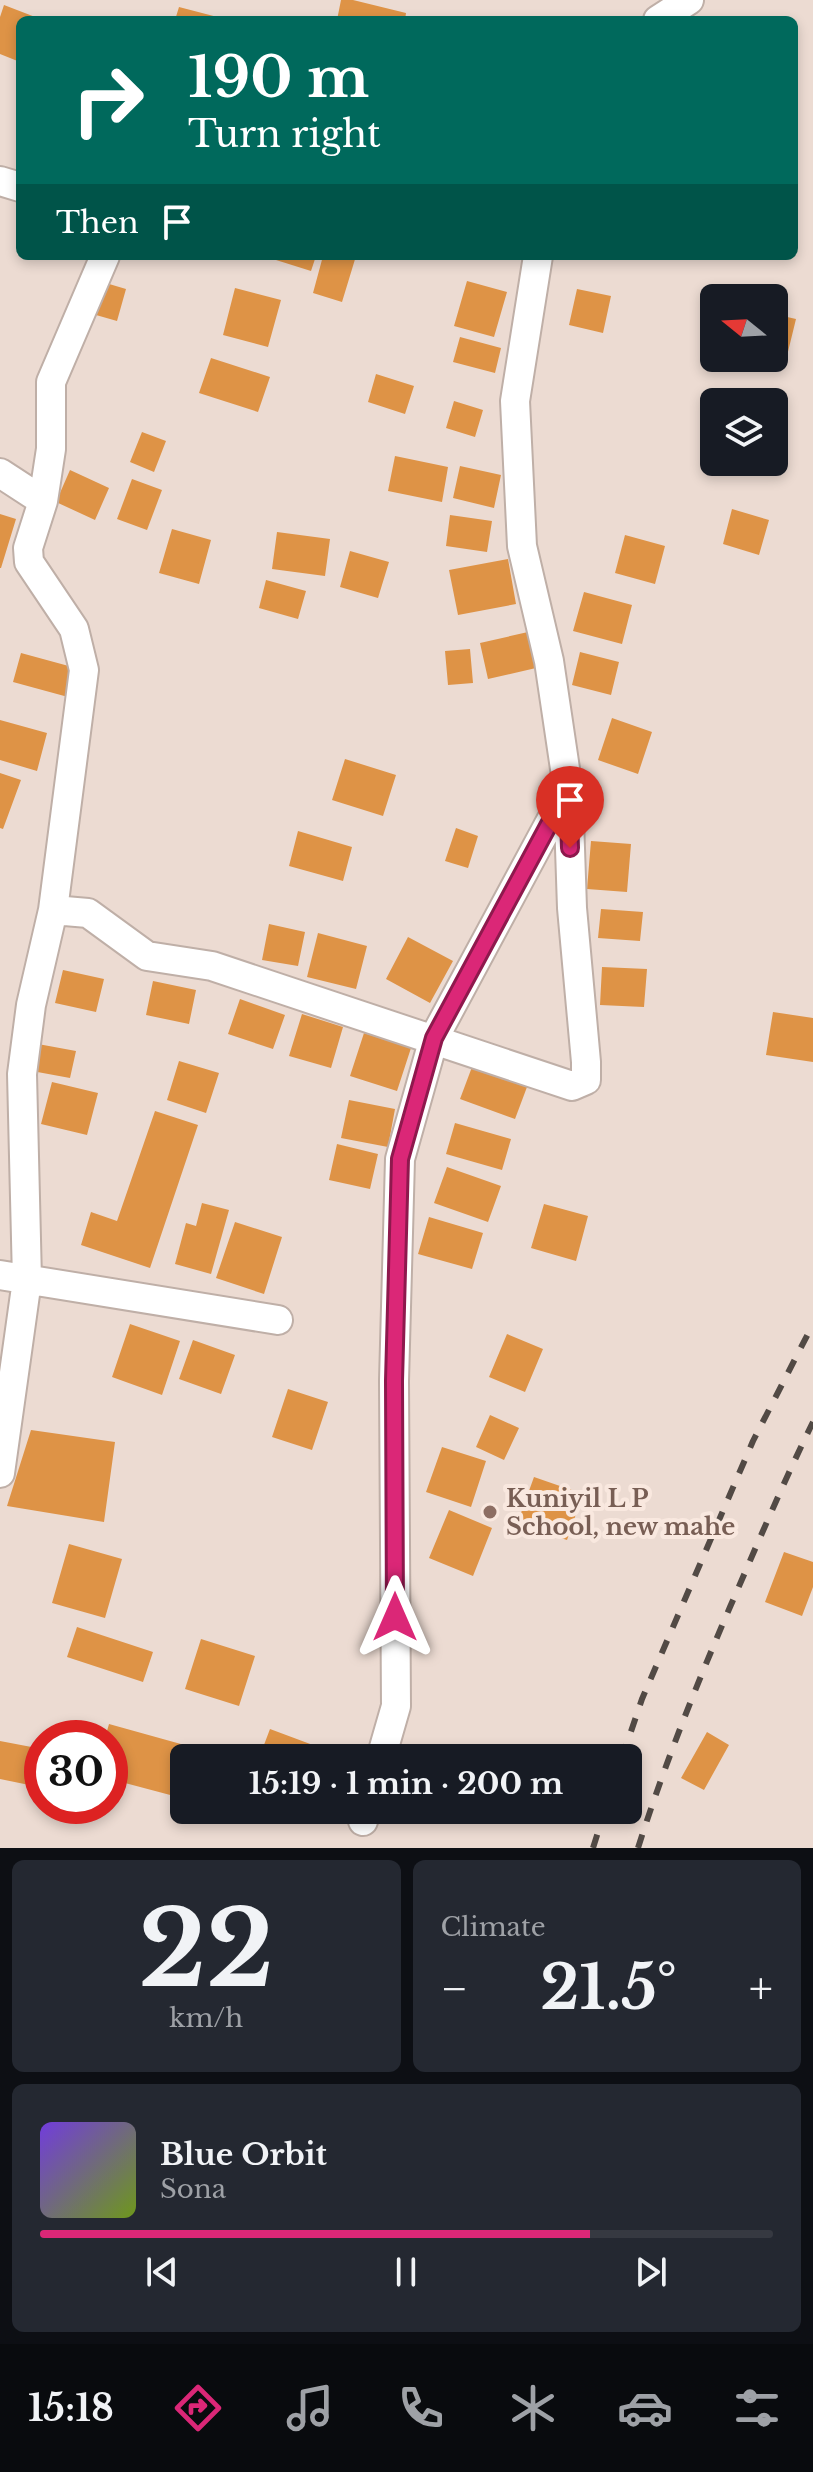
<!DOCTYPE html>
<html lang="en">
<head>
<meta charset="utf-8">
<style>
  :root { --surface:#171b24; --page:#242831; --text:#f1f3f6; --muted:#9ea1a6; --line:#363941; --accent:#db2777 }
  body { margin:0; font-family:"Libre Baskerville",serif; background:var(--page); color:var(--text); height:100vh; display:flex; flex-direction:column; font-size:30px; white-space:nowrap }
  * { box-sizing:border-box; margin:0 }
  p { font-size:26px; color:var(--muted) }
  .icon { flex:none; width:44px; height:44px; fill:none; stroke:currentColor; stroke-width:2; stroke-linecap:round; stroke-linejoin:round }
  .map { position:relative; height:1848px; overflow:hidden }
  .sheet { display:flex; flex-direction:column; gap:12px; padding:12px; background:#0d0f14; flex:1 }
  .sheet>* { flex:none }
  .guide { position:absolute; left:16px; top:16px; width:782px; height:244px; border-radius:12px; box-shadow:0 4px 12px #0003; background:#00695c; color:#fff; overflow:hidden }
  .needle { width:52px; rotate:288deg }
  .tools { position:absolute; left:700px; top:284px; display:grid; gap:16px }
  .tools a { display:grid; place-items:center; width:88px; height:88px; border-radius:12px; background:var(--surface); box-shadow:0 4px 12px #0003; font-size:40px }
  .speed { position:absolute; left:24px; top:1720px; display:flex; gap:16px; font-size:40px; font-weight:700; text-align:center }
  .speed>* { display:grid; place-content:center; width:104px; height:104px; border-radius:50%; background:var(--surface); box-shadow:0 4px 12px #0003; line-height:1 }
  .speed .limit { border:12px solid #d22; background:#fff; color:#111 }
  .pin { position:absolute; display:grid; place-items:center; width:68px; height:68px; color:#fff; margin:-82px -34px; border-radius:50% 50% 50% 0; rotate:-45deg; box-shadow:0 0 8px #0007 }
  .pin .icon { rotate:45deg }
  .me { position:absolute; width:88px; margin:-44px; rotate:0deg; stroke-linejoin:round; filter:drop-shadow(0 0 6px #0008) }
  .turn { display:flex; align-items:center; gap:28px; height:168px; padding:0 40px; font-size:36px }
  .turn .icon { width:104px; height:104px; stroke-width:2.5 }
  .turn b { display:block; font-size:56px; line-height:68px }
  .then { display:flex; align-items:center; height:76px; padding:0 40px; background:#0003; gap:16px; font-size:30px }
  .big { font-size:60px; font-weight:700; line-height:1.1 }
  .sheet .tile { flex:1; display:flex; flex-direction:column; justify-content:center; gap:12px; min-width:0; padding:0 28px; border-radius:12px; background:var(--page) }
  .sheet .dial { align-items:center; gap:0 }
  .dial b { font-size:104px; line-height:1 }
  .song { display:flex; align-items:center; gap:24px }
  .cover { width:96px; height:96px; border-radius:12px; background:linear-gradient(135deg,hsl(260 70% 55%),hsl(80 70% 35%)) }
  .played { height:8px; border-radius:4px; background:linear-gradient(90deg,var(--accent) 75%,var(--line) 75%) }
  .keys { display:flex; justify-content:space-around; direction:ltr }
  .heat { display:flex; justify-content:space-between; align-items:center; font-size:44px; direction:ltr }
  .sheet .tiles { flex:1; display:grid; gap:12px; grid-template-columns:1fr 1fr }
  .tile:last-child { grid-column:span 2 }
  .trip { position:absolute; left:170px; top:1744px; width:472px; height:80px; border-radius:12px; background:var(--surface); box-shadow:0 4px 12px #0003; font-weight:700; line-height:80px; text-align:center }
  .tabs { display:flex; height:128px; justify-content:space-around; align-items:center; background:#090b0e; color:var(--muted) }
  .tabs .icon { width:56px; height:56px }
  .tabs .current { color:var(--accent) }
  .tabs b { font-size:36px; color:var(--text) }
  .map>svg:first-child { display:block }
  .building { fill:#de9346 }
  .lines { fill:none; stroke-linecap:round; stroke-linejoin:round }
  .minor-casing { stroke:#bfafa7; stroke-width:32 }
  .minor { stroke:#fff; stroke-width:28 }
  .rail { stroke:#524a45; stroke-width:6; stroke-dasharray:14 14; stroke-linecap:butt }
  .route-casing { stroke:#8e194d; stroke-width:20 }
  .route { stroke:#db2777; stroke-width:14 }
  .education-dot { fill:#8d6e63; stroke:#f9e8df; stroke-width:3 }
  .labels { text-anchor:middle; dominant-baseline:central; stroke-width:8; stroke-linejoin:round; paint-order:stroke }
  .education-label { font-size:24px; font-weight:bold; fill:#785e54; stroke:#f9e8df; text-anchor:start }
</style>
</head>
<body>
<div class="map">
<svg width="813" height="1848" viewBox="0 0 813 1848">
  <rect width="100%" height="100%" fill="#ecdbd2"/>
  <path class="building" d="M341,0H353L406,13L405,20H337Z
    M4,5L43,20H20V62L0,54V17Z
    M179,7L225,19V20H175Z
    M277,256H316L311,271L276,260Z
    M323,256H356L342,302L313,293Z
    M99,281L126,289L117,321L89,313Z
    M467,281L507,292L494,337L454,326Z
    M235,288L281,300L268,347L223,335Z
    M577,289L611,296L603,333L569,325Z
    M774,314L796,319L785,364L764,359L774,358Z
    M460,337L501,348L495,373L453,362Z
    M211,358L270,377L258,412L199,393Z
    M376,374L414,386L405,414L368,402Z
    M454,401L483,410L475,437L446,428Z
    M142,432L166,441L154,472L130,462Z
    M395,456L448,467L442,502L388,491Z
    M460,466L501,475L494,508L453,498Z
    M70,470L109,488L95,520L56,502Z
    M132,479L162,490L147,530L117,519Z
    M732,509L769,520L759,555L723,544Z
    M0,514L16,519L1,568H0Z
    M450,515L492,521L487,552L446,546Z
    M172,529L211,540L199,584L159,573Z
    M277,532L330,539L325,576L272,569Z
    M625,535L665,546L655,584L615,573Z
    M350,551L389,562L378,598L340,587Z
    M508,559L516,604L458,615L449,570Z
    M266,580L306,591L298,619L259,608Z
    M584,592L632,605L622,644L573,631Z
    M528,632L536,668L488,679L480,643Z
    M470,649L473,683L448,685L445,651Z
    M580,652L619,662L611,695L572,685Z
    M21,653L76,668L68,697L13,682Z
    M612,718L652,732L638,774L598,760Z
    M0,720L47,733L37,771L0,760Z
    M345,759L396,775L383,816L332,800Z
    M0,773L21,780L3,829L0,828Z
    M456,828L478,836L468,868L445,861Z
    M298,831L352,847L343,881L289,866Z
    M591,841L631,844L627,892L587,889Z
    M601,909L643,912L640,941L598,938Z
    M269,924L305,932L298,966L262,960Z
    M318,933L367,946L356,989L307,977Z
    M408,937L453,961L430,1003L386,979Z
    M602,967L647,969L644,1007L600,1005Z
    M63,970L104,979L96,1012L55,1003Z
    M153,981L196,990L189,1024L146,1015Z
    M240,999L285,1015L273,1049L228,1034Z
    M773,1012L813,1018V1062L766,1055Z
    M302,1014L343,1027L331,1068L289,1056Z
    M364,1033L411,1048L397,1091L350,1076Z
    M38,1044L76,1051L70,1078L32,1071Z
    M179,1061L219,1073L206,1113L167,1100Z
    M472,1067L527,1087L515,1119L460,1099Z
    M52,1082L98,1093L87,1135L41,1124Z
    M349,1100L395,1109L388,1147L341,1138Z
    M155,1111L198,1125L150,1268L81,1245L91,1212L117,1221Z
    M455,1123L511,1139L502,1170L446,1154Z
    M337,1144L378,1154L370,1189L329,1180Z
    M447,1167L501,1186L488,1222L434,1203Z
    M202,1203L229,1210L211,1274L175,1264L186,1223L196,1226Z
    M544,1204L588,1216L576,1261L531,1248Z
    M429,1217L483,1233L472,1269L418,1254Z
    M235,1222L282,1237L264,1294L216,1278Z
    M130,1324L180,1341L162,1395L112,1377Z
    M507,1334L543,1349L525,1392L489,1377Z
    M193,1340L235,1355L221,1394L179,1379Z
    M288,1389L328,1402L312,1450L272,1437Z
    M490,1415L519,1428L504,1460L476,1447Z
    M31,1430L115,1442L104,1522L7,1506Z
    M442,1447L486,1461L471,1507L426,1492Z
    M534,1477L583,1494L567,1540L517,1524Z
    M449,1510L492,1528L473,1576L429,1558Z
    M69,1544L122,1559L105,1618L52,1603Z
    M784,1552L813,1562V1587L802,1616L765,1602Z
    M77,1627L153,1652L143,1682L67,1657Z
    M201,1639L255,1656L239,1706L185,1689Z
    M109,1724L188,1746L174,1796L110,1779V1738H105Z
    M270,1729L329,1751L326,1758H259Z
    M707,1732L729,1745L704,1790L681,1778Z
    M0,1741L42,1749L39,1787L0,1779Z"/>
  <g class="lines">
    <defs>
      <path id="minor" d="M658,20L689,0
        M0,181L20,187
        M0,473L43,501L51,449V382L105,256
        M53,910L88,913L147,956L212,966L572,1086L586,1080V1062L572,908L568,789
        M0,1275L278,1320
        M0,1473L27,1280L22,1074L31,1005L53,910L84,670L74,629L29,562L28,548L43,501
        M381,1758L396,1706L394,1381L400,1159L434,1038L568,789L549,661L522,546L515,401L538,256
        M363,1821L366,1810"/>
    </defs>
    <use href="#minor" class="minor-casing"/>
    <use href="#minor" class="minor"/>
    <path class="rail" d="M622,1758L642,1699L753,1441L813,1324
      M593,1848L605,1810
      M638,1848C664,1766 696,1686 730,1607C757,1545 783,1483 813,1422"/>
  </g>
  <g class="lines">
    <defs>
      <path id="route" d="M395,1617L394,1381L400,1159L434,1038L568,789L570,848"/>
    </defs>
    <use href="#route" class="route-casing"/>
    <use href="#route" class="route"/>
  </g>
  <circle class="education-dot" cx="490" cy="1512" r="8"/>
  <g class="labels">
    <g class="education-label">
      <text x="506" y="1498">Kuniyil L P<tspan x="506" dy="28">School, new mahe</tspan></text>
    </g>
  </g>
</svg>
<div class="tools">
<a><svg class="needle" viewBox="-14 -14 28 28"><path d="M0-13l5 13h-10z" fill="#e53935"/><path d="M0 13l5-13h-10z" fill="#9ea1a6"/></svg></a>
<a><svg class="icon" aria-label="layers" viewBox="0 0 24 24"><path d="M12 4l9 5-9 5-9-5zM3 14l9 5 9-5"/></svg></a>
</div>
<div class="speed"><div class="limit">30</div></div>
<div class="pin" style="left:570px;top:848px;background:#d93025"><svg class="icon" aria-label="arrive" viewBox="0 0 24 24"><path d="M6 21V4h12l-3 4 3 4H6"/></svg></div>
<svg class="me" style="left:395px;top:1617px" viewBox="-20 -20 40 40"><path d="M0-17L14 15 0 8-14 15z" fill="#db2777" stroke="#fff" stroke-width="4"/></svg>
<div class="trip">15:19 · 1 min · 200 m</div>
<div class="guide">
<div class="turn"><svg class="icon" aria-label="right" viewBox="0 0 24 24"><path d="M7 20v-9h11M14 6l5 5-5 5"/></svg><div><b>190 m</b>Turn right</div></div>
<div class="then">Then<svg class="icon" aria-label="arrive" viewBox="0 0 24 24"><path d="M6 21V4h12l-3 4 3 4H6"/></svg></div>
</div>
</div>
<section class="sheet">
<div class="tiles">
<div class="tile dial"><b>22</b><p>km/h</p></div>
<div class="tile"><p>Climate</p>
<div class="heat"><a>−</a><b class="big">21.5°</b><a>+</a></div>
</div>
<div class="tile">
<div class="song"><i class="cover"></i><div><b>Blue Orbit</b><p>Sona</p></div></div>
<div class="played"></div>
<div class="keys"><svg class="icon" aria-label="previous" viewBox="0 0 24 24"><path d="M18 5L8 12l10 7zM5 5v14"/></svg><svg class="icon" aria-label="pause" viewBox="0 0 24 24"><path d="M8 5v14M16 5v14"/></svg><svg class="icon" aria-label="next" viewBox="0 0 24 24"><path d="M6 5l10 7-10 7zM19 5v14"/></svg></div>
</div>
</div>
</section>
<nav class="tabs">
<b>15:18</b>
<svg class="icon current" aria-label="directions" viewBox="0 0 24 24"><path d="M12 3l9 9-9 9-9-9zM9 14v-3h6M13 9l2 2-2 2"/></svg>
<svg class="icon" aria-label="music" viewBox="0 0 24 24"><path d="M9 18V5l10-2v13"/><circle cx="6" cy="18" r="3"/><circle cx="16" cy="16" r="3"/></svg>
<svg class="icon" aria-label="phone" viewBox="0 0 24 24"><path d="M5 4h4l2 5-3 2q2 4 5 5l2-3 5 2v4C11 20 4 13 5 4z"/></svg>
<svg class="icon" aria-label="climate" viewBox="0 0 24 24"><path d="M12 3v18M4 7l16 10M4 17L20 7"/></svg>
<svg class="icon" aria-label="car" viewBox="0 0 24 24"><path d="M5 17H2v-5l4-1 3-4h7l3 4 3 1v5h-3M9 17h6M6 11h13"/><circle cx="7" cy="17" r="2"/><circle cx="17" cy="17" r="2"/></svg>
<svg class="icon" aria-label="filters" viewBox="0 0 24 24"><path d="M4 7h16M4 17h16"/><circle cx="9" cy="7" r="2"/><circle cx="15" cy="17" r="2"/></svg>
</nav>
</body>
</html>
